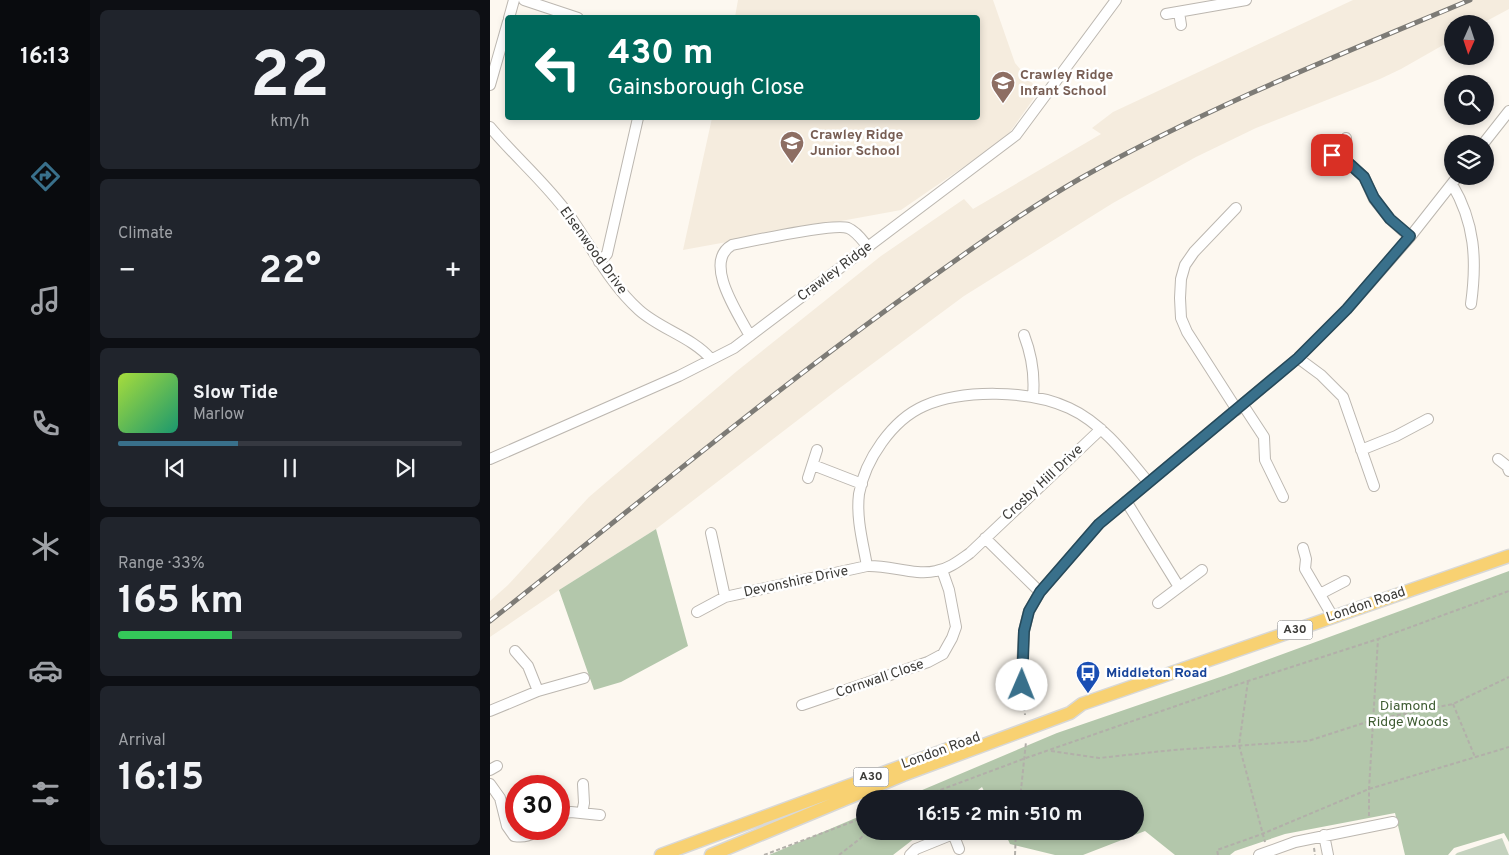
<!DOCTYPE html>
<html lang="en">
<head>
<meta charset="utf-8">
<style>
  :root { --surface:#171b24; --page:#20242c; --text:#f1f3f6; --muted:#9ea1a6; --line:#363941; --accent:#39708b }
  body { margin:0; font-family:Overpass,sans-serif; background:var(--page); color:var(--text); height:100vh; display:flex; flex-direction:column; font-size:19px; white-space:nowrap }
  * { box-sizing:border-box; margin:0 }
  p { font-size:16px; color:var(--muted) }
  .icon { flex:none; width:28px; height:28px; fill:none; stroke:currentColor; stroke-width:2; stroke-linecap:round; stroke-linejoin:round }
  .map { position:relative; flex:1; overflow:hidden }
  .sheet { display:flex; flex-direction:column; gap:10px; padding:10px; background:#0d0f14; width:400px }
  .sheet>* { flex:none }
  .hud { position:absolute; left:15px; top:15px; width:475px; height:105px; border-radius:5px; box-shadow:0 2px 8px #0003; background:#00695c; color:#fff; overflow:hidden }
  .needle { width:32px; rotate:183deg }
  .tools { position:absolute; left:954px; top:15px; display:grid; gap:10px }
  .tools a { display:grid; place-items:center; width:50px; height:50px; border-radius:50%; background:var(--surface); box-shadow:0 2px 8px #0003; font-size:25px }
  .speed { position:absolute; left:15px; top:775px; display:flex; gap:10px; font-size:25px; font-weight:700; text-align:center }
  .speed>* { display:grid; place-content:center; width:65px; height:65px; border-radius:50%; background:var(--surface); box-shadow:0 2px 8px #0003; line-height:1 }
  .speed .limit { border:8px solid #d22; background:#fff; color:#111 }
  .pin { position:absolute; display:grid; place-items:center; width:42px; height:42px; color:#fff; margin:-21px; border-radius:10px; box-shadow:0 2px 8px #0006 }
  .me { position:absolute; width:55px; margin:-28px; rotate:1deg; stroke-linejoin:round; filter:drop-shadow(0 0 4px #0008) }
  .turn { display:flex; align-items:center; gap:18px; height:105px; padding:0 20px; font-size:22px }
  .turn .icon { width:65px; height:65px; stroke-width:2.5 }
  .turn b { display:block; font-size:35px; line-height:42px }
  .big { font-size:38px; font-weight:700; line-height:1.1 }
  .sheet .widget { flex:1; display:flex; flex-direction:column; justify-content:center; gap:8px; min-width:0; padding:0 18px; border-radius:8px; background:var(--page) }
  .sheet .dial { align-items:center; gap:0 }
  .dial b { font-size:65px; line-height:1 }
  .song { display:flex; align-items:center; gap:15px }
  .cover { width:60px; height:60px; border-radius:8px; background:linear-gradient(135deg,hsl(80 70% 55%),hsl(160 70% 35%)) }
  .played { height:5px; border-radius:2px; background:linear-gradient(90deg,var(--accent) 35%,var(--line) 35%) }
  .keys { display:flex; justify-content:space-around; direction:ltr }
  .heat { display:flex; justify-content:space-between; align-items:center; font-size:28px; direction:ltr }
  .charge { height:8px; border-radius:4px; background:linear-gradient(90deg,#34c759 33%,var(--line) 0) }
  .trip { position:absolute; left:366px; top:790px; width:288px; height:50px; border-radius:25px; background:var(--surface); box-shadow:0 2px 8px #0003; font-weight:700; line-height:50px; text-align:center }
  main { display:flex; flex:1; min-height:0 }
  .tabs { display:flex; flex-direction:column; width:90px; justify-content:space-around; align-items:center; background:#090b0e; color:var(--muted) }
  .tabs .icon { width:35px; height:35px }
  .tabs .active { color:var(--accent) }
  .tabs b { font-size:22px; color:var(--text) }
  .map>svg:first-child { display:block }
  .built { fill:#f5ecde }
  .green { fill:#c4d2be }
  .forest { fill:#b3c7ab }
  .lines { fill:none; stroke-linecap:round; stroke-linejoin:round }
  .minor-casing { stroke:#bcb7b0; stroke-width:12 }
  .major-casing { stroke:#d8d8d7; stroke-width:15 }
  .path { stroke:#b2afa9; stroke-width:2; stroke-dasharray:4 2.5; stroke-linecap:butt }
  .minor { stroke:#fff; stroke-width:10 }
  .major { stroke:#f8d172; stroke-width:12 }
  .rail-casing { stroke:#7d7b76; stroke-width:5 }
  .rail { stroke:#fff; stroke-width:3; stroke-dasharray:9; stroke-linecap:butt }
  .route-casing { stroke:#25495a; stroke-width:12 }
  .route { stroke:#39708b; stroke-width:9 }
  .labels { text-anchor:middle; dominant-baseline:central; stroke-width:5; stroke-linejoin:round; paint-order:stroke }
  .shield { fill:#fff; stroke:#767573; stroke-width:1 }
  .shield-label { font-size:12px; font-weight:bold; fill:#3b3a37 }
  .education-label { font-size:14px; font-weight:bold; fill:#785e54; stroke:#fff; text-anchor:start }
  .street-label { font-size:14px; fill:#3b3a37; stroke:#fff }
  .transit-label { font-size:14px; font-weight:bold; fill:#164399; stroke:#fff; text-anchor:start }
  .park-label { font-size:14px; fill:#3f5c33; stroke:#fff }
</style>
</head>
<body>
<main>
<nav class="tabs">
<b>16:13</b>
<svg class="icon active" aria-label="directions" viewBox="0 0 24 24"><path d="M12 3l9 9-9 9-9-9zM9 14v-3h6M13 9l2 2-2 2"/></svg>
<svg class="icon" aria-label="music" viewBox="0 0 24 24"><path d="M9 18V5l10-2v13"/><circle cx="6" cy="18" r="3"/><circle cx="16" cy="16" r="3"/></svg>
<svg class="icon" aria-label="phone" viewBox="0 0 24 24"><path d="M5 4h4l2 5-3 2q2 4 5 5l2-3 5 2v4C11 20 4 13 5 4z"/></svg>
<svg class="icon" aria-label="climate" viewBox="0 0 24 24"><path d="M12 3v18M4 7l16 10M4 17L20 7"/></svg>
<svg class="icon" aria-label="car" viewBox="0 0 24 24"><path d="M5 17H2v-5l4-1 3-4h7l3 4 3 1v5h-3M9 17h6M6 11h13"/><circle cx="7" cy="17" r="2"/><circle cx="17" cy="17" r="2"/></svg>
<svg class="icon" aria-label="filters" viewBox="0 0 24 24"><path d="M4 7h16M4 17h16"/><circle cx="9" cy="7" r="2"/><circle cx="15" cy="17" r="2"/></svg>
</nav>
<section class="sheet">
<div class="widget dial"><b>22</b><p>km/h</p></div>
<div class="widget"><p>Climate</p>
<div class="heat"><a>−</a><b class="big">22°</b><a>+</a></div>
</div>
<div class="widget">
<div class="song"><i class="cover"></i><div><b>Slow Tide</b><p>Marlow</p></div></div>
<div class="played"></div>
<div class="keys"><svg class="icon" aria-label="previous" viewBox="0 0 24 24"><path d="M18 5L8 12l10 7zM5 5v14"/></svg><svg class="icon" aria-label="pause" viewBox="0 0 24 24"><path d="M8 5v14M16 5v14"/></svg><svg class="icon" aria-label="next" viewBox="0 0 24 24"><path d="M6 5l10 7-10 7zM19 5v14"/></svg></div>
</div>
<div class="widget"><p>Range · 33%</p><b class="big">165 km</b><div class="charge"></div></div>
<div class="widget"><p>Arrival</p><b class="big">16:15</b></div>
</section>
<div class="map">
<svg width="1019" height="855" viewBox="0 0 1019 855">
  <rect width="100%" height="100%" fill="#fdf8f0"/>
  <path class="built" d="M248,0H503L525,63L549,91L520,132L504,146L411,210L193,250L222,118H488V18L245,17Z
    M863,0H1019V9L991,24H962V40L911,69L890,79L766,128L706,157L623,203L474,296L347,390L166,529L69,590L0,637V601L18,585L99,497L247,371L391,256L474,199L483,209L611,134L602,128L623,112Z"/>
  <path class="green" d="M1012,838L1019,855H965L967,853Z"/>
  <path class="forest" d="M166,529L198,646L131,682L104,690L69,590Z
    M1019,571V842L1014,833L964,848L958,855H915L905,813L795,834L745,851L740,855H685L655,831L593,855H565L520,844L514,831H645V799H498L492,787L476,799H411L567,733L736,675Z
    M375,814V831H434L403,855H279Z"/>
  <g class="lines">
    <defs>
      <path id="minor" d="M34,0L88,18
        M689,12L691,25
        M676,14L756,0
        M19,18L24,0
        M0,85L18,22
        M0,127C25,157 56,183 79,215C102,247 119,283 149,310C170,329 202,337 221,359
        M993,144L1019,111
        M834,153L853,158L874,177L884,199L900,219L920,237
        M853,158L856,138
        M962,184C985,223 987,260 981,304
        M746,208L704,252L695,265L691,279L690,298L691,318L697,332L747,410
        M109,262L117,254L148,118
        M534,335C542,356 545,374 543,396
        M260,336C249,315 212,262 242,245C262,241 343,223 358,228C366,231 372,240 378,247
        M808,358L831,375L853,397L884,486
        M753,405L774,437L775,460L793,497
        M871,450L906,436L938,419
        M0,459L189,376L244,348L526,135L626,0
        M1008,459L1017,466L1019,471
        M323,465L372,484
        M318,478L327,450
        M636,501L689,587
        M221,533L235,597
        M495,538L550,592
        M813,548L816,559L815,569L843,617
        M377,566C373,543 366,518 369,494C375,460 402,420 434,406C473,389 540,390 579,408C612,423 636,455 658,482
        M830,594L855,581
        M668,603L712,570
        M207,612L235,597L377,566C400,565 425,576 446,571C459,569 470,560 480,553L611,429
        M25,651L38,666L48,691
        M533,698L532,668L534,631L539,611L550,592L609,524L808,358L857,309L920,237L968,176
        M312,705L438,662L453,654L462,638L466,627L459,590L452,570
        M0,711L48,691L94,678
        M0,770L7,766
        M0,784L10,798L17,826L24,836C35,838 41,835 50,829
        M92,813L94,803L93,784
        M69,814L81,812L110,815
        M462,831L469,849
        M834,835L838,855
        M420,855L426,849L463,834
        M769,855L805,842L903,822"/>
      <path id="major" d="M171,855L469,745
        M221,855L413,775L580,713L592,704L1019,556"/>
    </defs>
    <use href="#minor" class="minor-casing"/>
    <use href="#major" class="major-casing"/>
    <path class="path" d="M758,681L749,745L775,842
      M963,704L985,757
      M534,707L535,715
      M561,751L609,758L683,750L818,741L883,720L963,704L1019,677
      M448,791L451,799
      M426,799L536,758L758,681L888,639L1019,591
      M530,799L536,742
      M879,816V789L888,639
      M824,848L825,855
      M274,855L375,817
      M349,855L371,838L376,831
      M525,855L526,831
      M728,855L727,850L772,834L879,789L1019,747"/>
    <use href="#minor" class="minor"/>
    <use href="#major" class="major"/>
    <defs>
      <path id="rail" d="M0,621C135,514 267,404 406,303C466,260 527,215 591,178C716,108 849,55 980,0"/>
    </defs>
    <use href="#rail" class="rail-casing"/>
    <use href="#rail" class="rail"/>
  </g>
  <g class="lines">
    <defs>
      <path id="route" d="M532,685L534,631L539,611L550,592L609,524L808,358L857,309L920,236L900,219L884,198L874,177L853,158L842,155"/>
    </defs>
    <use href="#route" class="route-casing"/>
    <use href="#route" class="route"/>
  </g>
  <defs>
    <symbol id="school-pin" viewBox="-11 -11 22 30"><path d="M0 17L-7.5 6A9.5 9.5 0 1 1 7.5 6Z" fill="#8d6e63" stroke="#fff"/><path d="M0-5L7-2L0 1L-7-2ZM-4 1L0 2.5L4 1V4Q0 6-4 4Z" fill="#fff"/></symbol>
    <symbol id="bus-pin" viewBox="-11 -11 22 30"><path d="M0 17L-7.5 6A9.5 9.5 0 1 1 7.5 6Z" fill="#1a4fb4" stroke="#fff"/><path d="M-5-6H5V4H4V6H2V4H-2V6H-4V4H-5ZM-3.5-4V0h7V-4ZM-3.5 1.2v1.5H-2V1.2ZM2 1.2v1.5H3.5V1.2Z" fill="#fff"/></symbol>
  </defs>
  <g fill-rule="evenodd">
    <use href="#school-pin" x="499" y="69" width="28" height="38"/>
    <use href="#school-pin" x="288" y="129" width="28" height="38"/>
    <use href="#bus-pin" x="584" y="659" width="28" height="38"/>
  </g>
  <g class="labels">
    <g class="shield">
      <rect x="787.5" y="620.5" width="35" height="19" rx="4"/>
      <rect x="363.5" y="767.5" width="35" height="19" rx="4"/>
    </g>
    <g class="shield-label">
      <text x="805" y="630">A30</text>
      <text x="381" y="777">A30</text>
    </g>
    <g class="education-label">
      <text x="530" y="75">Crawley Ridge<tspan x="530" dy="16">Infant School</tspan></text>
      <text x="320" y="135">Crawley Ridge<tspan x="320" dy="16">Junior School</tspan></text>
    </g>
    <g class="street-label">
      <text transform="translate(103 251) rotate(54)">Elsenwood Drive</text>
      <text transform="translate(345 272) rotate(-37)">Crawley Ridge</text>
      <text transform="translate(553 483) rotate(-43)">Crosby Hill Drive</text>
      <text transform="translate(306 582) rotate(-12)">Devonshire Drive</text>
      <text transform="translate(876 605) rotate(-19)">London Road</text>
      <text transform="translate(390 679) rotate(-19)">Cornwall Close</text>
      <text transform="translate(451 751) rotate(-20)">London Road</text>
    </g>
    <g class="transit-label">
      <text x="616" y="673">Middleton Road</text>
    </g>
    <g class="park-label">
      <text x="918" y="706">Diamond<tspan x="918" dy="16">Ridge Woods</tspan></text>
    </g>
  </g>
</svg>
<div class="tools">
<a><svg class="needle" viewBox="-14 -14 28 28"><path d="M0-13l5 13h-10z" fill="#e53935"/><path d="M0 13l5-13h-10z" fill="#9ea1a6"/></svg></a>
<a><svg class="icon" aria-label="search" viewBox="0 0 24 24"><circle cx="10" cy="10" r="6"/><path d="M15 15l6 6"/></svg></a>
<a><svg class="icon" aria-label="layers" viewBox="0 0 24 24"><path d="M12 4l9 5-9 5-9-5zM3 14l9 5 9-5"/></svg></a>
</div>
<div class="speed"><div class="limit">30</div></div>
<div class="pin" style="left:842px;top:155px;background:#d93025"><svg class="icon" aria-label="arrive" viewBox="0 0 24 24"><path d="M6 21V4h12l-3 4 3 4H6"/></svg></div>
<svg class="me" style="left:532px;top:685px" viewBox="-20 -20 40 40"><circle r="19" fill="#fff"/><path d="M0-13L10 11 0 6-10 11z" fill="#39708b"/></svg>
<div class="trip">16:15 · 2 min · 510 m</div>
<div class="hud">
<div class="turn"><svg class="icon" aria-label="left" viewBox="0 0 24 24"><path d="M17 20v-9H6M10 6l-5 5 5 5"/></svg><div><b>430 m</b>Gainsborough Close</div></div>
</div>
</div>
</main>
</body>
</html>
